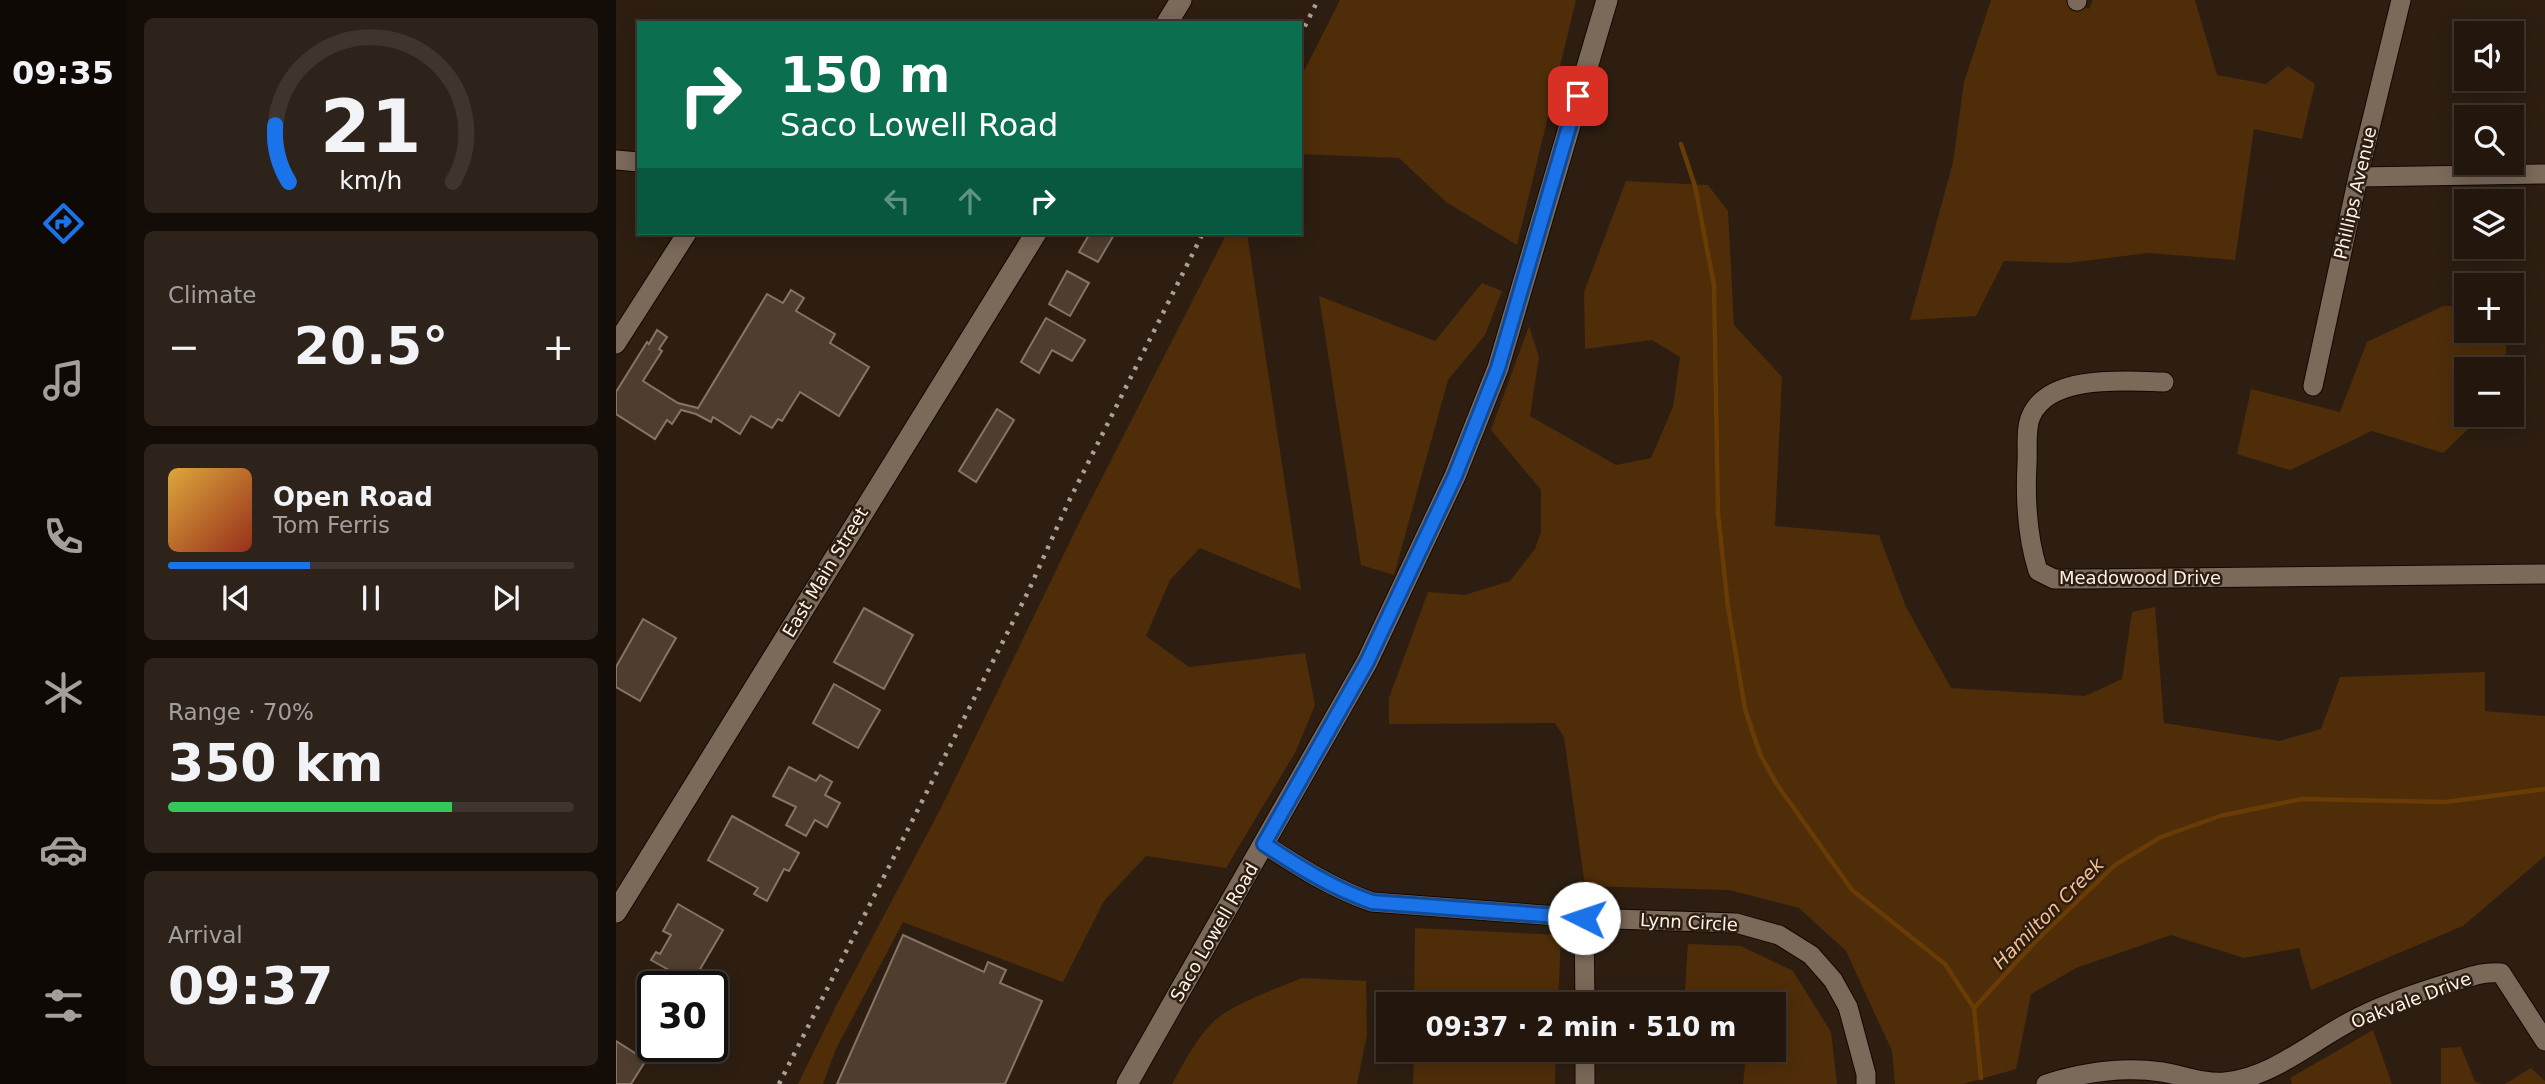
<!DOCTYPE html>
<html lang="en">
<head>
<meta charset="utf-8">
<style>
  :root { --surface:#22160d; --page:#2e231b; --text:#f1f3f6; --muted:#a29f9d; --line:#3f352e; --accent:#1a73e8 }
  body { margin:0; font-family:"DejaVu Sans",sans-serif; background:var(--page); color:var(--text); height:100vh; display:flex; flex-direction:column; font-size:26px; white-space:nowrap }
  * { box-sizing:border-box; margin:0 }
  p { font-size:23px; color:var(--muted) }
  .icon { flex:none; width:38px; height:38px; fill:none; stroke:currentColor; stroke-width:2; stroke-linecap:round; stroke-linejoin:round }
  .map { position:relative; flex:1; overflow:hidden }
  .drawer { display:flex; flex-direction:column; gap:18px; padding:18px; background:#130c07; width:490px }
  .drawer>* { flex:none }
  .banner { position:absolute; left:21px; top:21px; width:665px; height:214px; border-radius:0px; box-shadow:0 4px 18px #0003,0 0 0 2px var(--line); background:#0b6e4f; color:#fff; overflow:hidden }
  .buttons { position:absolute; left:1838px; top:21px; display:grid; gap:14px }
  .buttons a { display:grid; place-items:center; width:70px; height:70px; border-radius:0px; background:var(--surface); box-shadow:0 4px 18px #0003,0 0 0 2px var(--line); font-size:35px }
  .speed { position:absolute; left:21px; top:971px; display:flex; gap:14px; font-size:35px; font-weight:700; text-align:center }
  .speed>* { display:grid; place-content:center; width:91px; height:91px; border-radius:50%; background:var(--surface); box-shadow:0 4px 18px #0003,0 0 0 2px var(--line); line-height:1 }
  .speed .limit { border:4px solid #111; border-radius:10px; background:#fff; color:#111 }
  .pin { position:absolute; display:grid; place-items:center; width:60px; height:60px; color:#fff; margin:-30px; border-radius:14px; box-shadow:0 4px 10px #0006 }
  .me { position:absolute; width:77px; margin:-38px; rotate:274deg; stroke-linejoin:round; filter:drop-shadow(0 0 5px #0008) }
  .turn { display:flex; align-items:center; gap:24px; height:147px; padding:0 28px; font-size:32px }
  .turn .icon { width:91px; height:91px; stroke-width:2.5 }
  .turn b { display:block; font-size:49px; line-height:60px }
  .lanes { display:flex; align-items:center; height:66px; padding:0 28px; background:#0003; justify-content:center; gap:35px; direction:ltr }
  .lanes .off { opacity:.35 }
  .big { font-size:52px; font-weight:800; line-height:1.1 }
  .drawer .widget { flex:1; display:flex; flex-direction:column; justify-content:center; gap:10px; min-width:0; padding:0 24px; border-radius:10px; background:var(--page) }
  .drawer .dial { align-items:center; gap:0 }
  .dial svg { height:182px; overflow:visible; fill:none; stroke:var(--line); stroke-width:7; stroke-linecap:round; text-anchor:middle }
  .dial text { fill:var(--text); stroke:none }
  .song { display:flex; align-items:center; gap:21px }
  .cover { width:84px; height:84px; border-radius:10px; background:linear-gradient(135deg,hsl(40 70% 55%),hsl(10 70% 35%)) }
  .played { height:7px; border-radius:4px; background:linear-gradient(90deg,var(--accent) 35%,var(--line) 35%) }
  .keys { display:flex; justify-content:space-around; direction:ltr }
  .heat { display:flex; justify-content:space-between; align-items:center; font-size:38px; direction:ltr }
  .charge { height:10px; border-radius:5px; background:linear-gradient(90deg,#34c759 70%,var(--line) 0) }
  .trip { position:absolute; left:760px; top:992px; width:410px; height:70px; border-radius:0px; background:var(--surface); box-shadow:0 4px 18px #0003,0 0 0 2px var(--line); font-weight:800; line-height:70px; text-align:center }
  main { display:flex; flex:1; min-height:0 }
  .dock { display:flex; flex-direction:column; width:126px; justify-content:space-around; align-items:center; background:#0e0905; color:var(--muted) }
  .dock .icon { width:49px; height:49px }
  .dock .current { color:var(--accent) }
  .dock b { font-size:32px; color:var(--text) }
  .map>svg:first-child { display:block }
  .green { fill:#4f2d09 }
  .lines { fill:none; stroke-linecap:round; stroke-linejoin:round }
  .stream { stroke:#693b05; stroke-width:4.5 }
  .building { fill:#4f3e30; stroke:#867465; stroke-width:2 }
  .minor-casing { stroke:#150801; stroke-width:21 }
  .tertiary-casing { stroke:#150801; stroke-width:23 }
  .secondary-casing { stroke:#150801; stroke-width:23 }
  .minor { stroke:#7b695a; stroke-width:19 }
  .tertiary { stroke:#7b695a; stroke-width:21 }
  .secondary { stroke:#7b695a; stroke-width:21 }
  .rail { stroke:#aca096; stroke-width:4.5; stroke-dasharray:3.5 7; stroke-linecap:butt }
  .route-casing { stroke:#114b97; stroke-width:18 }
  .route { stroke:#1a73e8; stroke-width:12 }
  .labels { text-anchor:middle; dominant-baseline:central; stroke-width:5; stroke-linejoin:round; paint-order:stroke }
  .street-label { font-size:18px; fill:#fdf2ea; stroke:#2d1e11 }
  .water-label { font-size:19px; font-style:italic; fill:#f4bf92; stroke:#2d1e11 }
</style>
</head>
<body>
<main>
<nav class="dock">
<b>09:35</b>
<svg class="icon current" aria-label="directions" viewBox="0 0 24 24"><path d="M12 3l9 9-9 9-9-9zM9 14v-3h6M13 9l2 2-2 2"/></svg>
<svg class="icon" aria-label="music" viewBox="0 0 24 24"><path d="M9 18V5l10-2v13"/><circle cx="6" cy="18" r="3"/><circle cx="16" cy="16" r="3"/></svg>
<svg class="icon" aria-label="phone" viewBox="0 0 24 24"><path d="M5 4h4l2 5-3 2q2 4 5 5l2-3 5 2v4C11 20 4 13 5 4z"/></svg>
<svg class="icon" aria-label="climate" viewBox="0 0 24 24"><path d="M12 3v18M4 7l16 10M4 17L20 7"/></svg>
<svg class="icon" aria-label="car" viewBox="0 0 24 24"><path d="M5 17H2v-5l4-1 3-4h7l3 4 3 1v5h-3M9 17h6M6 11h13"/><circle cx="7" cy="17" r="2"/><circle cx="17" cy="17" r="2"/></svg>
<svg class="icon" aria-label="filters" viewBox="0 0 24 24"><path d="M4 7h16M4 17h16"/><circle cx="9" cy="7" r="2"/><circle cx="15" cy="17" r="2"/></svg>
</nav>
<section class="drawer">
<div class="widget dial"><svg viewBox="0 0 100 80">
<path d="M14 69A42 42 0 1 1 86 69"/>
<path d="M14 69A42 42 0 0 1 8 44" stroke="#1a73e8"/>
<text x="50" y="56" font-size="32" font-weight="700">21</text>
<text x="50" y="72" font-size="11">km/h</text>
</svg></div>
<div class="widget"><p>Climate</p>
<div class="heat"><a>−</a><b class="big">20.5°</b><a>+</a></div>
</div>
<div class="widget">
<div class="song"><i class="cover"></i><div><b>Open Road</b><p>Tom Ferris</p></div></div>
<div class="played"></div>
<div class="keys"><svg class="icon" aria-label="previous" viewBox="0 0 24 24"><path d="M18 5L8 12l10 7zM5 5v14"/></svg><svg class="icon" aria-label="pause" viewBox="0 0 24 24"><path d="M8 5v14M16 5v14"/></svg><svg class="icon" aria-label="next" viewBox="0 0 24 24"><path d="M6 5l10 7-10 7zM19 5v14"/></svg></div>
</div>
<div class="widget"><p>Range · 70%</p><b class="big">350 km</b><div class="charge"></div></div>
<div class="widget"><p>Arrival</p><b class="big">09:37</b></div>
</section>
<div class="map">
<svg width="1929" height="1084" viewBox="0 0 1929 1084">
  <rect width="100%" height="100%" fill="#2d1e11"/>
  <path class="green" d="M724,0H960L901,245L830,202L783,158L684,154V79Z
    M1375,0H1457L1473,9L1477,0H1579L1601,75L1650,84L1672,66L1699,84L1686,139L1638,129L1619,260L1532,253L1452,263L1388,261L1360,316L1294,320L1337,162L1348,82Z
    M1010,181L1092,185L1112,211L1118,325L1166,377L1159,526L1263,535L1290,607L1335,688L1469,696L1506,679L1516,612L1539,607L1548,723L1663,741L1705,729L1724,677L1869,672V711L1929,716V856L1847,926L1695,990L1683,948L1628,958L1555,935L1460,968L1415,994L1400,1069L1347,1084H1279L1276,1051L1230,951L1183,908L1113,890L969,886L948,737L939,723L773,724V698L812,592L849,595L894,581L919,549L925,532V490L875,430L913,326L923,357L914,416L1000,465L1035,458L1057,407L1064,357L1036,340L969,349L968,292Z
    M611,233H631L685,590L584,548L554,580L530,636L573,667L689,653L699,705L680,751L610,868L530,856L488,901L447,982L287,922L220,1049L207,1084H182L219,1008L327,804L462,525Z
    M866,283L886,291L869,335L832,380L778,575L745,565L703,296L819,341Z
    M1827,306H1850V331H1891L1889,369H1850V415H1867L1827,453L1756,431L1674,470L1621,454L1635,389L1724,412L1751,342Z
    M799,928L945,935L942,1004H798Z
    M1072,944L1125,946L1177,971L1215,1032L1221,1084H1127L1130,1056L1102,1050H1157V1004H1068Z
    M686,978L750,981L751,1035L741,1084H556C568,1062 580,1039 598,1021C615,1005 664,987 686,978Z
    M1757,1030L1776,1084H1676L1674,1078Z
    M1845,1047L1859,1082L1867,1084H1825V1048Z
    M798,1050H940L939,1084H797Z
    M1915,1068L1929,1081V1084H1889Z"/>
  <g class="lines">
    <path class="stream" d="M1065,144L1079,186L1098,285L1102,514L1112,607L1129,709L1144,754L1160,783L1236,890L1329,964L1358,1008L1365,1078
      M1358,1008L1419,942L1499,865L1545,837L1604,816L1686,799L1829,802L1929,789"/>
  </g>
  <path class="building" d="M474,233H499L482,262L463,252Z
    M451,271L473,283L454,316L433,304Z
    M175,290L188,298L180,311L219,334L214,343L253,367L223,416L184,392L166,421L162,419L156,428L135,416L124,434L97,417L95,422L80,414L65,410L56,424L51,420L39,439L0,414V392L31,342L33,344L41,330L51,337L43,349L46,351L27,381L62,403L82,408L151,294L167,303Z
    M430,318L469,340L456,361L436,350L423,373L405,362Z
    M381,409L398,420L360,482L343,471Z
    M248,608L297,635L268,689L218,662Z
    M27,619L60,638L24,701L0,687V667Z
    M218,684L264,710L242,748L197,723Z
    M173,767L200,781L204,775L216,782L209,795L224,803L211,827L199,820L190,836L170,825L180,807L157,796Z
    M116,816L183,853L173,871L168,869L151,901L138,894L142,888L92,860Z
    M62,904L107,930L76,983L35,960L40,952L44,954L55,935L47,931Z
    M287,935L368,972L372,962L390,970L384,983L426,1001L389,1084H221Z
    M0,1041L30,1060L15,1084H0Z"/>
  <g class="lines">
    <defs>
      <path id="minor" d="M1461,1V0
        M0,160L23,162
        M1742,177L1929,174
        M0,344L71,233
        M1548,382C1509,381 1433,374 1415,416C1409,429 1412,450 1411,464C1409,501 1411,536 1422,571L1438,579H1465L1929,574
        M1697,386L1742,177L1785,0
        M648,844C683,867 716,888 756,902L968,918L1120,923L1163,935L1195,955L1217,980L1232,1007L1250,1074V1084
        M968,918L969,1004
        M969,1084V1050
        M1430,1084C1468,1072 1505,1066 1546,1072C1566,1075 1587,1084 1609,1082C1659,1077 1699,1038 1743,1017C1771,1003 1803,992 1833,983C1851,978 1866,971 1885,973L1929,1041"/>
      <path id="tertiary" d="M511,1084L751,662L839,476L882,368L991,0"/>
      <path id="secondary" d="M551,23L565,0
        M0,912L420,233"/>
    </defs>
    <use href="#minor" class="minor-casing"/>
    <use href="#tertiary" class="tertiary-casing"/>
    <use href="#secondary" class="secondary-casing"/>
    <use href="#minor" class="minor"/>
    <use href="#tertiary" class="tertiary"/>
    <use href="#secondary" class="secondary"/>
    <path class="rail" d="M684,36L702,0
      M163,1084L412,592L452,503L587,233"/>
  </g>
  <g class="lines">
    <defs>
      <path id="route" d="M962,96L882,368L839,476L751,662L648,844C683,867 716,888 756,902L968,918"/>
    </defs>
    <use href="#route" class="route-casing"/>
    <use href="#route" class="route"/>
  </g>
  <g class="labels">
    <g class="street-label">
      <text transform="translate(1739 193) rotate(-77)">Phillips Avenue</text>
      <text transform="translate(209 572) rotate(-59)">East Main Street</text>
      <text x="1524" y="577">Meadowood Drive</text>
      <text transform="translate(1073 922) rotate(3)">Lynn Circle</text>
      <text transform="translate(598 932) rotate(-60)">Saco Lowell Road</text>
      <text transform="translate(1795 1000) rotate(-21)">Oakvale Drive</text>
    </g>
    <g class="water-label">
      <text transform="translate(1432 913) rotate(-45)">Hamilton Creek</text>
    </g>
  </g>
</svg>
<div class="buttons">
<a><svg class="icon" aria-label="sound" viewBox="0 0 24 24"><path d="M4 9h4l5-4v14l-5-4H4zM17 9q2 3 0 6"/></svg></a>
<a><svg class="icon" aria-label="search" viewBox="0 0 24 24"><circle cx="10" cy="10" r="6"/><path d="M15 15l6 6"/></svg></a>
<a><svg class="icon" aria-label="layers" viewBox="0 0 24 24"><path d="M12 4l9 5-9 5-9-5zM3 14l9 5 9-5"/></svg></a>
<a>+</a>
<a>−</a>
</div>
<div class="speed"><div class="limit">30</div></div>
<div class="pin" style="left:962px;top:96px;background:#d93025"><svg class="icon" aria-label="arrive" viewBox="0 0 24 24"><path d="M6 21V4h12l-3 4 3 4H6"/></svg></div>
<svg class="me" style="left:968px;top:918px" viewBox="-20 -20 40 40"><circle r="19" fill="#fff"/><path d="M0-13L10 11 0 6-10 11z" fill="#1a73e8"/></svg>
<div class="trip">09:37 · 2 min · 510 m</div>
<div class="banner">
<div class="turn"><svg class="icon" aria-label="right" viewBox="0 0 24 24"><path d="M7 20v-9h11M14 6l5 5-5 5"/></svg><div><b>150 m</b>Saco Lowell Road</div></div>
<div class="lanes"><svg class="icon off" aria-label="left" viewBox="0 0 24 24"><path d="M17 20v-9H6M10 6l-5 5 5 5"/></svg><svg class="icon off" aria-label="ahead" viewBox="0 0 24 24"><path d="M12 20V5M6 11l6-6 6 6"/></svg><svg class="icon" aria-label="right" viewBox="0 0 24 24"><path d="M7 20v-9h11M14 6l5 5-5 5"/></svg></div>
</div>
</div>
</main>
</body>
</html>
